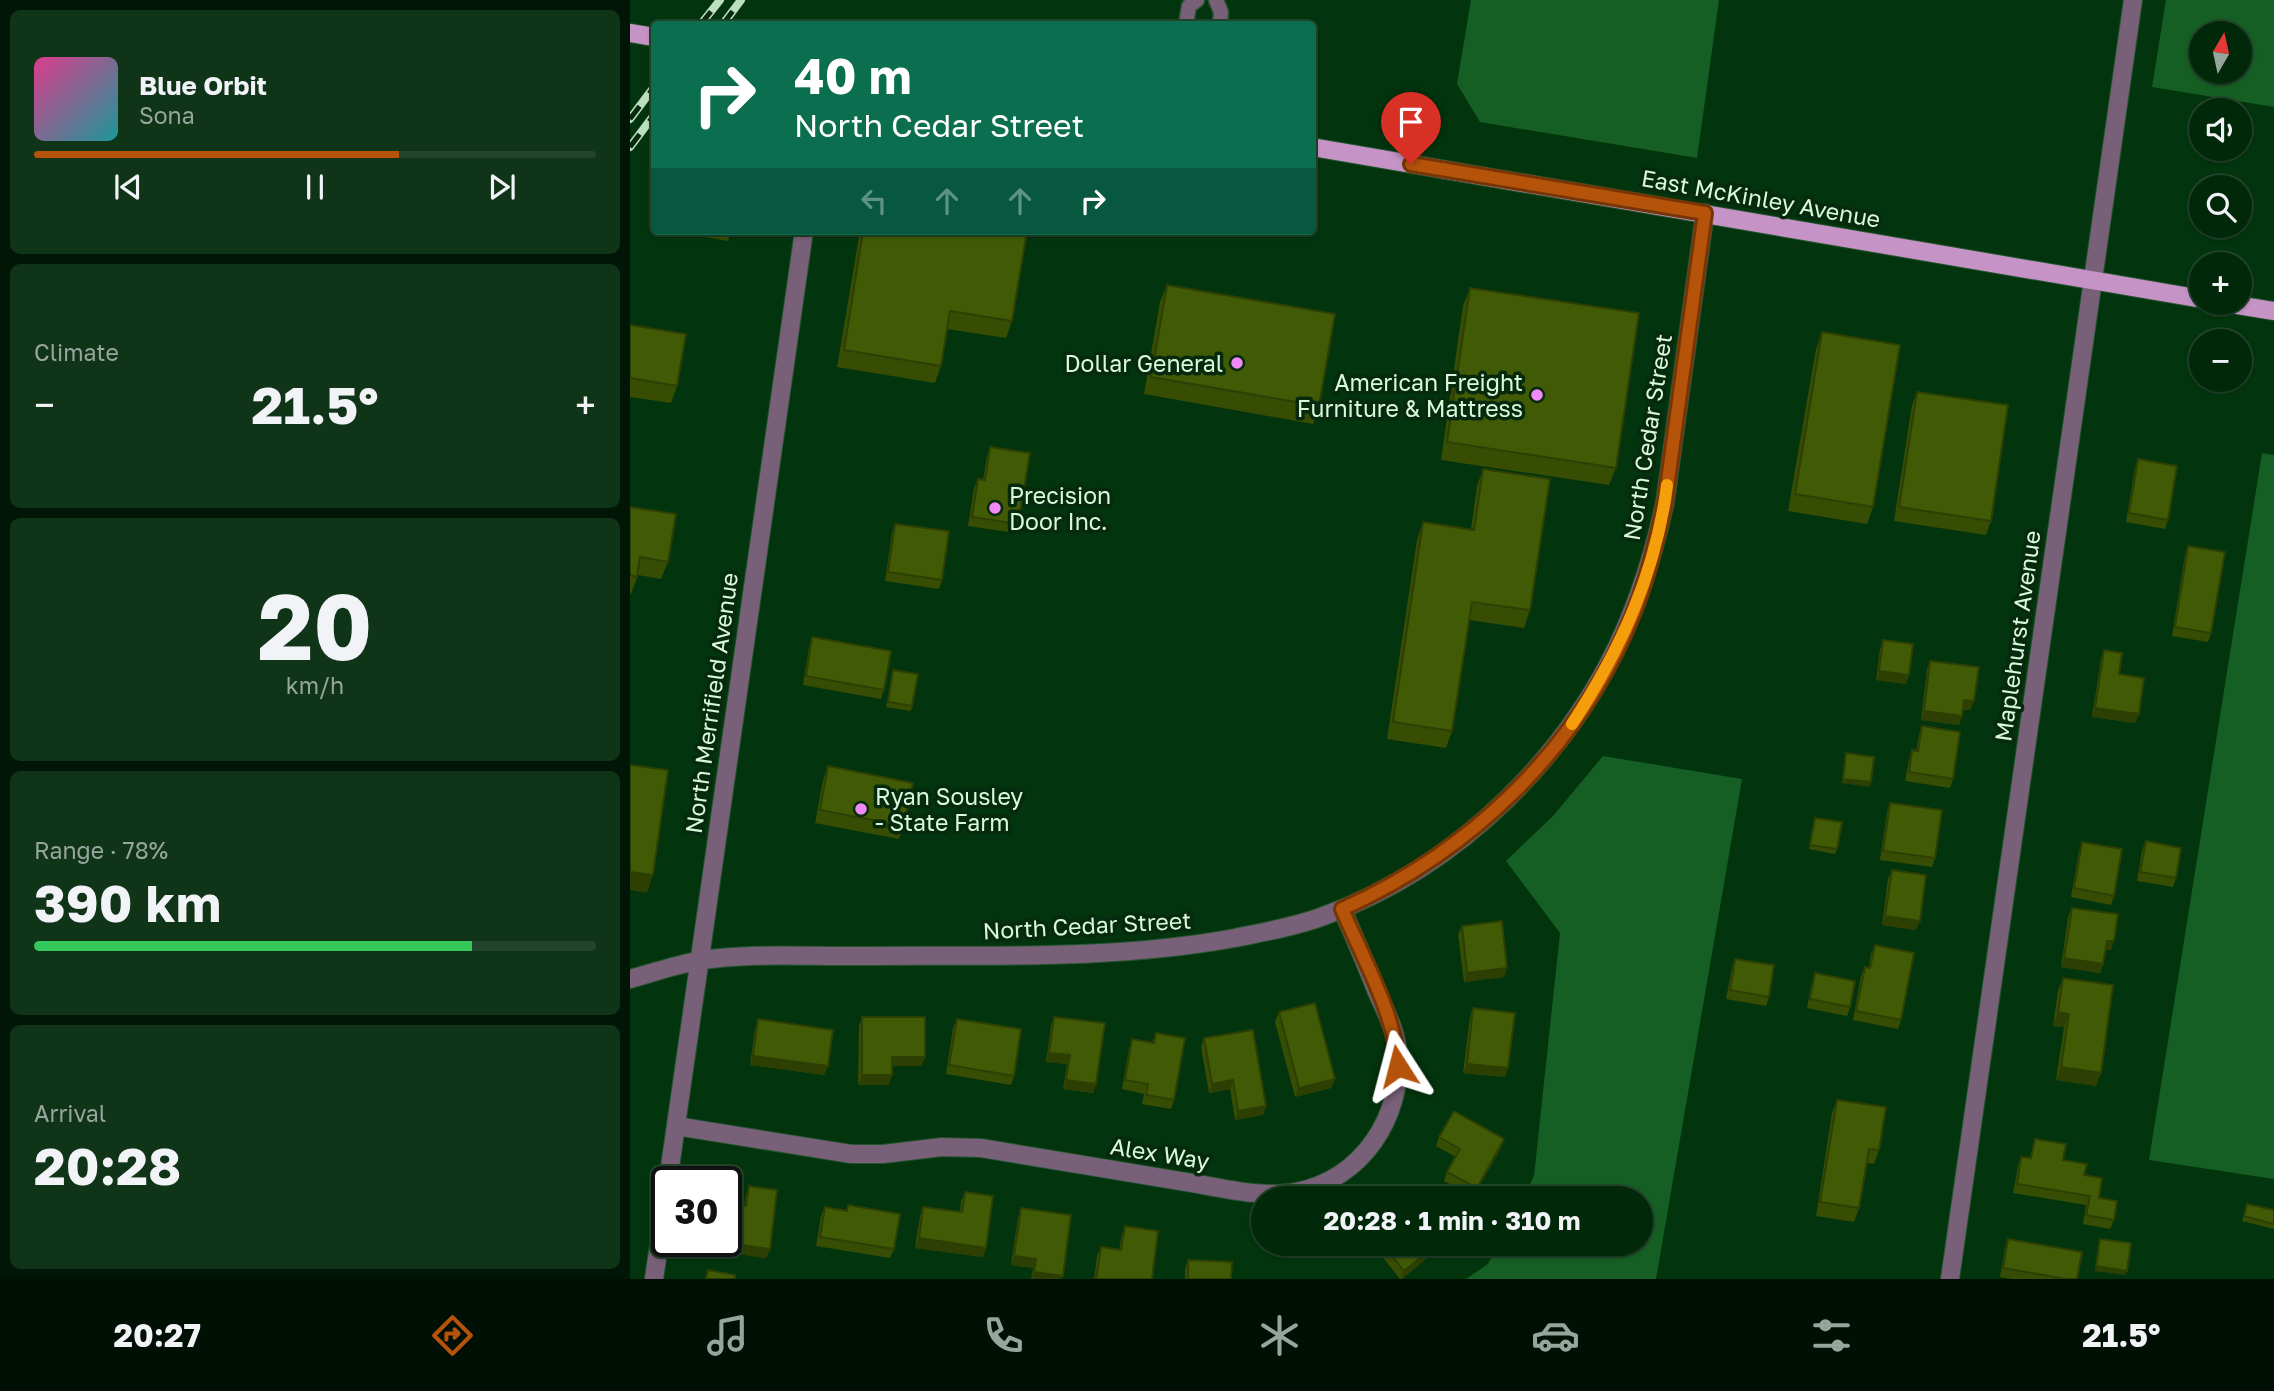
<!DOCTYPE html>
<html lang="en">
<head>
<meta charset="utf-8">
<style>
  :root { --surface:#02280a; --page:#103418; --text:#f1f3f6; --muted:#96a69c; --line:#23442b; --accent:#b45309 }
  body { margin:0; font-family:"Golos Text",sans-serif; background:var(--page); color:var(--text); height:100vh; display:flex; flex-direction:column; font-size:26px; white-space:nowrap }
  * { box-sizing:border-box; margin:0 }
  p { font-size:23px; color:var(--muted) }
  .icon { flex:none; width:38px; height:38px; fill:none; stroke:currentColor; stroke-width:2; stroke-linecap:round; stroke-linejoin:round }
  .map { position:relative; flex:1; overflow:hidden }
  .details { display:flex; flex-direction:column; gap:10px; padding:10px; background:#011606; width:630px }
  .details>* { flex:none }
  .banner { position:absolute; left:21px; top:21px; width:665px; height:214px; border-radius:7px; box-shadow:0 2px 5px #0004,0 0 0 2px var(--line); background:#0b6e4f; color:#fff; overflow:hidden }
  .needle { width:46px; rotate:9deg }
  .controls { position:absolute; left:1559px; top:21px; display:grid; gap:14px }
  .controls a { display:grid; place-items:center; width:63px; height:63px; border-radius:50%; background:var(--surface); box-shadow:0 2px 5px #0004,0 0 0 2px var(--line); font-size:35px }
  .speed { position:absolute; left:21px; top:1166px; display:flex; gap:14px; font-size:35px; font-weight:700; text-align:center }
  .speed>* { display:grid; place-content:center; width:91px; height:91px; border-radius:50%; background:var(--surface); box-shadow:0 2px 5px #0004,0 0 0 2px var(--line); line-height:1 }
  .speed .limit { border:4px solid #111; border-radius:10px; background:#fff; color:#111 }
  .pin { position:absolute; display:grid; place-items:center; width:60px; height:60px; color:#fff; margin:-72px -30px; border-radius:50% 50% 50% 0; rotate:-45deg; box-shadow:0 0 7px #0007 }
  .pin .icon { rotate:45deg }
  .me { position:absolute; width:77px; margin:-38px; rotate:351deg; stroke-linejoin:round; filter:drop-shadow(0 0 5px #0008) }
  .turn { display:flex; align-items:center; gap:24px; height:147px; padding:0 28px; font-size:32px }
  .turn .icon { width:91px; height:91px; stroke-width:2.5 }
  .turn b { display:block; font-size:49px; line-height:60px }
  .lanes { display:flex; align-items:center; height:66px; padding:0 28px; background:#0003; justify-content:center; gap:35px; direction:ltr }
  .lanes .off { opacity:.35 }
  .big { font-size:52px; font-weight:700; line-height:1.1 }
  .details .widget { flex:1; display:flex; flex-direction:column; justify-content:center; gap:10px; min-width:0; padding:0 24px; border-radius:10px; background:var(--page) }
  .details .dial { align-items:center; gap:0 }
  .dial b { font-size:91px; line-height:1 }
  .song { display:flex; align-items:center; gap:21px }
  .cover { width:84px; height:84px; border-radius:10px; background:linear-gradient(135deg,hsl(330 70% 55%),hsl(180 70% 35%)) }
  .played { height:7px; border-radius:4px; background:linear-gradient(90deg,var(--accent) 65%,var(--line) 65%) }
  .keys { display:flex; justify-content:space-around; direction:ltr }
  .heat { display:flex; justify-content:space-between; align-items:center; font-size:38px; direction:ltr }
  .charge { height:10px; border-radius:5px; background:linear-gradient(90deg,#34c759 78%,var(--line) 0) }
  .trip { position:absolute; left:621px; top:1186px; width:402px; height:70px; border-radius:35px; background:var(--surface); box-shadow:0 2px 5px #0004,0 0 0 2px var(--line); font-weight:700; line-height:70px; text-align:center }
  .tabs { display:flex; height:112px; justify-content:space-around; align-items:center; background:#011004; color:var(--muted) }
  .tabs .icon { width:49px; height:49px }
  .tabs .current { color:var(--accent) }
  .tabs b { font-size:32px; color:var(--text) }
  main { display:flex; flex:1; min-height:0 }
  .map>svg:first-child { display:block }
  .green { fill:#155f24; fill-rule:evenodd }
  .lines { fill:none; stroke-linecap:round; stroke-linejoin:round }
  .service-casing { stroke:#24542e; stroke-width:17 }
  .minor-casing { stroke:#24542e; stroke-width:20 }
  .tertiary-casing { stroke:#24542e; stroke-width:20 }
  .primary-casing { stroke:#24542e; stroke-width:20 }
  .service { stroke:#786078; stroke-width:14 }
  .minor { stroke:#786078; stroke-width:18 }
  .tertiary { stroke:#786078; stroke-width:18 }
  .primary { stroke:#c593c6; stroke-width:18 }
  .rail-casing { stroke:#bcdfbf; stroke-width:8 }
  .rail { stroke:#07290d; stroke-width:5; stroke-dasharray:16; stroke-linecap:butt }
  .wall { fill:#384d04 }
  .shaded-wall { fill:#2e3f04 }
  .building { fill:#415a05; stroke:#2e3f04; stroke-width:2 }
  .route-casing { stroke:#753606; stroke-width:18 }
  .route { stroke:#b45309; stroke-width:12 }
  .slow { stroke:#f59e0b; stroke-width:12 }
  .poi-dot { fill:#f18af4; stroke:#07290d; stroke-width:2.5 }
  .labels { text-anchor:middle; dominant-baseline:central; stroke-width:7; stroke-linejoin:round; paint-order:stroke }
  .street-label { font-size:23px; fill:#d9f9da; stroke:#07290d }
  .poi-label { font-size:23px; fill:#d9f9da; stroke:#07290d; text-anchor:end }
</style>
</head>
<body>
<main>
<section class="details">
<div class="widget">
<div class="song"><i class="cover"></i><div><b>Blue Orbit</b><p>Sona</p></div></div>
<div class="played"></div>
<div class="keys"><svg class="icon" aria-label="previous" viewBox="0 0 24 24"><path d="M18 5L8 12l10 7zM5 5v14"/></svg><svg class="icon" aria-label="pause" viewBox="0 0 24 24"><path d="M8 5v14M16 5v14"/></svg><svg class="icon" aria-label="next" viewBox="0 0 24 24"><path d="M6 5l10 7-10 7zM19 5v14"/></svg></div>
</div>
<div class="widget"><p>Climate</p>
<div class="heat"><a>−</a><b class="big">21.5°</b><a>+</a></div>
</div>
<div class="widget dial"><b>20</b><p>km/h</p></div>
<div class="widget"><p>Range · 78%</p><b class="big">390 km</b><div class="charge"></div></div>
<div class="widget"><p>Arrival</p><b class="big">20:28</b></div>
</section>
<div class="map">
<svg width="1644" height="1279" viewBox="0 0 1644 1279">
  <rect width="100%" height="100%" fill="#02350d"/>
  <path class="green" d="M841,0H1089L1067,158L850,122L827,84Z
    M1536,0H1644V107L1522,87ZM1572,33H1610V72H1572Z
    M1632,453L1644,455V1179L1519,1160Z
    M973,756L1112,779L1026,1279H836L858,1264L868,1244H1012V1199H892L904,1176L930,933L876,861L923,816Z"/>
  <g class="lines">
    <defs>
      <path id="service" d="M586,0L591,12L590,24
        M556,24L559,6L567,0"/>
      <path id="minor" d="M46,1126L221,1154H253L312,1147L351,1148C417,1159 484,1170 550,1181C584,1186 631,1199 666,1192C732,1179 773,1117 768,1052C766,1031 755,1010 747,992C736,964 724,936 712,909
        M1320,1279L1503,0"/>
      <path id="tertiary" d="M0,979C22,973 45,965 67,961C123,952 182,957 238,956C361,955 485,960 605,938C634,932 664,927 691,917C761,892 825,850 877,799C964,714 1010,619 1035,502L1075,213
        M38,1181L174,231
        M24,1279L37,1189"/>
      <path id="primary" d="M0,33L24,37
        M682,147L1572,299
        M1595,303L1644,311"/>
    </defs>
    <use href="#service" class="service-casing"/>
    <use href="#minor" class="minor-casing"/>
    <use href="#tertiary" class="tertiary-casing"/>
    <use href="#primary" class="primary-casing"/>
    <use href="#service" class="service"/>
    <use href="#minor" class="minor"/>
    <use href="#tertiary" class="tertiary"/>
    <use href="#primary" class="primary"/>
    <defs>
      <path id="rail" d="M71,24L90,0
        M93,24L111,0
        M0,119L24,87
        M0,147L24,115"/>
    </defs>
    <use href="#rail" class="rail-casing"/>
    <use href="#rail" class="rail"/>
  </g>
  <path class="wall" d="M48,231H101L98,241L48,232Z
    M230,231H397L382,321L376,338L317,329L311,366L305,383L207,367Z
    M537,285L689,406L683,424L514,394L530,302Z
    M840,288L986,468L979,485L811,460L833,306Z
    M0,325L47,386L41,403L0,397Z
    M1192,332L1243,507L1237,524L1158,511L1186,349Z
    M1287,392L1361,521L1356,535L1264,521L1282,405Z
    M360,447L388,524L385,533L338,526L344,488L348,479L353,480L357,456Z
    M1508,459L1538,520L1535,529L1496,522L1505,468Z
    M853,469L900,610L894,628L839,620L822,731L816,748L757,739L787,540L793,522L841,529L847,486Z
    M0,507L38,562L31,579L8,575L1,594H0Z
    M265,524L312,580L309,589L255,581L262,533Z
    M1558,546L1581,633L1578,642L1542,636L1555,555Z
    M182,637L254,690L251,699L173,685L179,647Z
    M1253,640L1279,675L1276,684L1246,680L1250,649Z
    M1474,650L1489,674L1509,714L1505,723L1462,717L1471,659Z
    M1300,661L1344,701L1340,710H1333L1332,716L1329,725L1291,720L1297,670Z
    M263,670L282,706L281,711L256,707Z
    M1292,726L1323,779L1320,788L1275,781L1279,760L1282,750L1286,751L1289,735Z
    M198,766L274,826L269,839L185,823L193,780Z
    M1260,803L1305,858L1302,867L1250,860L1257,812Z
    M1185,818L1207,849L1205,854L1179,849Z
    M1516,841L1546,878L1543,887L1507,881L1512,850Z
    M1452,842L1484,896L1481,905L1441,897L1449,851Z
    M1262,870L1286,930L1252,925L1258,879Z
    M1442,908L1481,950H1475L1473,964L1470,973L1431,967L1438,917Z
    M832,926L874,977L834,982L828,935Z
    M1245,945L1271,1020L1268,1029L1223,1020L1231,976L1235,967H1239L1241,954Z
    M1105,959L1139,997L1136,1006L1096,999L1102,968Z
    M1185,973L1220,1007L1217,1016L1177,1008L1182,982Z
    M1433,978L1466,1086L1426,1080L1434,1027L1423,1026L1428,991Z
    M843,1008L875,1077L833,1073L840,1017Z
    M649,1012L705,1079L701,1088L665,1097L645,1022Z
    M232,1017L292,1066H262V1075L258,1085H228L229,1026Z
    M424,1017L466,1084L463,1093L433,1089L437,1064L416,1062L421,1026Z
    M128,1019L198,1066L194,1075L120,1065L125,1029Z
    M327,1019L384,1076L381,1085L316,1074L323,1028Z
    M526,1033L544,1100L541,1109L512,1104L514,1094L492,1089L499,1049L502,1039L522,1043Z
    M574,1038L636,1106L633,1115L605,1120L600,1089L579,1093L571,1047Z
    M1207,1100L1249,1150L1244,1164L1237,1163L1229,1208L1224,1222L1186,1216L1202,1113Z
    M809,1137L874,1139L871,1148L843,1197L814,1181L817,1172L826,1157L806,1146Z
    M1405,1139L1454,1175L1484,1220L1480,1229L1453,1224L1456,1205L1383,1193L1388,1166L1391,1157L1400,1158Z
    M119,1186L140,1249L136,1258L86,1251L87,1241H96L114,1206L116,1195Z
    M335,1192L356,1248L353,1257L285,1248L290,1216L293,1207L330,1212L331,1201Z
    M1617,1204L1644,1210V1229L1612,1221Z
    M218,1205L264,1249L260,1258L186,1246L191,1216L195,1207L216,1211Z
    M391,1208L433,1276L431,1279H401L403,1268L381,1265L388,1217Z
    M495,1226L522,1279H464L467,1256L471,1247L489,1250L492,1235Z
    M1378,1239L1447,1279H1382L1370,1277L1375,1248Z
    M742,1244H799L798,1257L772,1279H770Z
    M558,1260L601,1279H555V1269Z"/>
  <path class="shaded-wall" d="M1249,671L1279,675L1276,684L1246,680Z
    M1334,700L1344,701L1340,710L1331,709Z
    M1465,708L1509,714L1505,723L1462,717Z
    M1294,711L1332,716L1329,725L1291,720Z
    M1213,779L1241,782L1240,787L1211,783Z
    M0,872L23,875L17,893L0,890Z
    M1255,916L1290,921L1286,930L1252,925Z
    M1477,941H1484L1481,950H1474Z
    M1434,958L1473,964L1470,973L1431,967Z
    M877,968L874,977L834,982L837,973Z
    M1428,1012L1439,1014L1434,1027L1423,1026Z
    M419,1053L440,1055L437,1064L416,1062Z
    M123,1056L198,1066L194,1075L120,1065Z
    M262,1057H295L292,1066H258Z
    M837,1064L878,1068L875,1077L833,1073Z
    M1431,1067L1471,1073L1466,1086L1426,1080Z
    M232,1075H262L258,1085H228Z
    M705,1079L701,1088L665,1097L669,1088Z
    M436,1080L466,1084L463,1093L433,1089Z
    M603,1080L600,1089L579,1093L582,1084Z
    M636,1106L633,1115L605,1120L608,1111Z
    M874,1139L871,1148L843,1197L847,1188Z
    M289,1238L356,1248L353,1257L285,1248Z
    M89,1242L140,1249L136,1258L86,1251Z
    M802,1248L798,1257L771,1279L774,1271Z
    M384,1256L406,1259L403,1268L381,1265Z
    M1466,1266L1497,1271L1495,1275L1464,1271Z
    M404,1272L433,1276L431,1279H401Z"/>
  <path class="building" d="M233,231H397L382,321L320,311L311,366L214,350Z
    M537,285L705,314L689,406L521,377Z
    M840,288L1009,313L986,468L817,442Z
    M0,325L56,334L47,386L0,378Z
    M1192,332L1270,345L1243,507L1165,494Z
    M1287,392L1378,405L1361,521L1269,507Z
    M360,447L400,453L388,524L342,517L348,479L355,480Z
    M1508,459L1547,466L1538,520L1499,513Z
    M853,469L920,479L900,610L842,602L822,731L763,722L793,522L844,530Z
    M0,507L46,514L38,562L10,557L7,577L0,575Z
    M265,524L319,531L312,580L258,572Z
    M1558,546L1595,552L1581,633L1545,627Z
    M182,637L261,651L254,690L176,676Z
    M1253,640L1283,644L1279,675L1249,671Z
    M1474,650L1492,653L1489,674L1514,678L1509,714L1465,708Z
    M1300,661L1349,667L1344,701L1334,700L1332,716L1294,711Z
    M263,670L288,674L282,706L258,702Z
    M1292,726L1330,732L1323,779L1279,772L1282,750L1288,751Z
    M1216,753L1244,757L1241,782L1213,779Z
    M0,765L38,770L23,875L0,872Z
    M198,766L283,783L274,826L190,810Z
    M1260,803L1312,810L1305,858L1253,851Z
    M1185,818L1212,822L1207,849L1180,845Z
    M1516,841L1551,848L1546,878L1510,872Z
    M1452,842L1492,849L1484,896L1444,888Z
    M1262,870L1296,875L1290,921L1255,916Z
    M1442,908L1488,914L1484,941H1477L1473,964L1434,958Z
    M872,921L877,968L837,973L832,926Z
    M1245,945L1284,953L1271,1020L1226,1011L1235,967L1240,968Z
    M1105,959L1144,965L1139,997L1100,990Z
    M1185,973L1225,981L1220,1007L1180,999Z
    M1433,978L1483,985L1471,1073L1431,1067L1439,1014L1428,1012Z
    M685,1003L705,1079L669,1088L649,1012Z
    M843,1008L885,1013L878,1068L837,1064Z
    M232,1017H295V1057H262V1075H232Z
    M424,1017L475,1023L466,1084L436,1080L440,1055L419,1053Z
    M128,1019L203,1030L198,1066L123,1056Z
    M327,1019L391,1029L384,1076L319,1065Z
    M623,1030L636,1106L608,1111L603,1080L582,1084L574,1038Z
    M526,1033L555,1038L544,1100L516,1095L518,1084L495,1080L502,1039L524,1043Z
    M1207,1100L1256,1107L1249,1150L1239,1149L1229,1208L1190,1202Z
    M824,1111L874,1139L847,1188L817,1172L830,1149L809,1137Z
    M1405,1139L1436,1144L1433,1160L1457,1164L1454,1175L1472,1178L1469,1198L1487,1201L1484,1220L1456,1215L1460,1196L1387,1184L1391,1157L1401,1158Z
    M119,1186L147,1190L140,1249L89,1242V1241H96V1204L116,1206Z
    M335,1192L363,1196L356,1248L289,1238L293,1207L332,1212Z
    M1617,1204L1644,1210V1224L1614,1216Z
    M218,1205L270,1214L264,1249L190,1237L195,1207L217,1211Z
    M391,1208L441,1215L433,1276L404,1272L406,1259L384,1256Z
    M495,1226L528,1231L522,1279H466L471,1247L491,1250Z
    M1378,1239L1452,1252L1447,1279H1436L1373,1268Z
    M1470,1239L1501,1243L1497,1271L1466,1266Z
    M752,1244H799L802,1248L774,1271Z
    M558,1260L602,1262L601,1279H558Z
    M78,1270L105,1275V1279H76Z"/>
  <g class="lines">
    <defs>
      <path id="route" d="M768,1066C767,1018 731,954 712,909C842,851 950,747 1003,614C1018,578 1027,540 1035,502L1075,213L781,164"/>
    </defs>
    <use href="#route" class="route-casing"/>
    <use href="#route" class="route"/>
    <path class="slow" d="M942,724C990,651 1026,573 1037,485"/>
  </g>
  <g class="poi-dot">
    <circle cx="607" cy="363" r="7"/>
    <circle cx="907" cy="395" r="7"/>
    <circle cx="365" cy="508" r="7"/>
    <circle cx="231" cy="809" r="7"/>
  </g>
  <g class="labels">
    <g class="street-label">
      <text transform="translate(1131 198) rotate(10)">East McKinley Avenue</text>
      <text transform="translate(1017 437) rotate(-81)">North Cedar Street</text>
      <text transform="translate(1387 636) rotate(-82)">Maplehurst Avenue</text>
      <text transform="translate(81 703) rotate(-82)">North Merrifield Avenue</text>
      <text transform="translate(457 925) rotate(-3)">North Cedar Street</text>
      <text transform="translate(530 1153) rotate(9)">Alex Way</text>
    </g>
    <g class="poi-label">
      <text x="593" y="363">Dollar General</text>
      <text x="893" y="382">American Freight<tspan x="893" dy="26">Furniture &amp; Mattress</tspan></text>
      <text x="379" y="495" text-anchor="start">Precision<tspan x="379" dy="26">Door Inc.</tspan></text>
      <text x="245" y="796" text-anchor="start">Ryan Sousley<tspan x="245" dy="26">- State Farm</tspan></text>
    </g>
  </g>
</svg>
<div class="controls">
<a><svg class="needle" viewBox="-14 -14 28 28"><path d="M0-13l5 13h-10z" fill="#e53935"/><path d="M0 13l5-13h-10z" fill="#96a69c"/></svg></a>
<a><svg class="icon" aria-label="sound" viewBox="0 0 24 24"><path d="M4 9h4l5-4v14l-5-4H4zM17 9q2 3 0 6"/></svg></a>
<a><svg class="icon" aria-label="search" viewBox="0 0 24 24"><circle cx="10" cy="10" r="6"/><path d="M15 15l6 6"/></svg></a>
<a>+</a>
<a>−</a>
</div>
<div class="speed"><div class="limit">30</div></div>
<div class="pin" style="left:781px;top:164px;background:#d93025"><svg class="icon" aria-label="arrive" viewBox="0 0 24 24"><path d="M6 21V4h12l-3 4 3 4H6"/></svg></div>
<svg class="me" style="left:768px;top:1066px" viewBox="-20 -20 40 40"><path d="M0-17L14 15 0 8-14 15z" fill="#b45309" stroke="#fff" stroke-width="4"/></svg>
<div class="trip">20:28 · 1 min · 310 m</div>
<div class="banner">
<div class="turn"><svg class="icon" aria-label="right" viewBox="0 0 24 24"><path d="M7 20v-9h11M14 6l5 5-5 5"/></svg><div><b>40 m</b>North Cedar Street</div></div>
<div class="lanes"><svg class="icon off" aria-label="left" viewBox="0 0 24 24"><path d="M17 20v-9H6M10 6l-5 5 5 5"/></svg><svg class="icon off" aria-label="ahead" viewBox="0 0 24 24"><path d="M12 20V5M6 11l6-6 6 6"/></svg><svg class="icon off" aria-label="ahead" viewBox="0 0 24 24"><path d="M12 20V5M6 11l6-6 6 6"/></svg><svg class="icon" aria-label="right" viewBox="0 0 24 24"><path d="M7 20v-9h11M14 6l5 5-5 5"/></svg></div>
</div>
</div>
</main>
<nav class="tabs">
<b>20:27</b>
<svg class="icon current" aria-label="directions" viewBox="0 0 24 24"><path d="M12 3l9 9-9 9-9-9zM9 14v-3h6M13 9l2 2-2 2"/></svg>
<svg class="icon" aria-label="music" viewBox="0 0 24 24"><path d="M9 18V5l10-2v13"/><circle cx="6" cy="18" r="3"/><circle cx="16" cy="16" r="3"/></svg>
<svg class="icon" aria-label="phone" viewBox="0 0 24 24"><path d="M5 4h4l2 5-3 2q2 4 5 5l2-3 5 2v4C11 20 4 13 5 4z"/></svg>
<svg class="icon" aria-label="climate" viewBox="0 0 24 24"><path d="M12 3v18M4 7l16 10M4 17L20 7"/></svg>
<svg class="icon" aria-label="car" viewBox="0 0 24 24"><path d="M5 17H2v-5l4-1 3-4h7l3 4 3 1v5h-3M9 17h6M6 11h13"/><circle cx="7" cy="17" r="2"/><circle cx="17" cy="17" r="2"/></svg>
<svg class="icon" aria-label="filters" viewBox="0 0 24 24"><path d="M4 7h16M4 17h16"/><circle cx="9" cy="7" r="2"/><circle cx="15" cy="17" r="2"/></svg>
<b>21.5°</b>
</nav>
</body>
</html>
